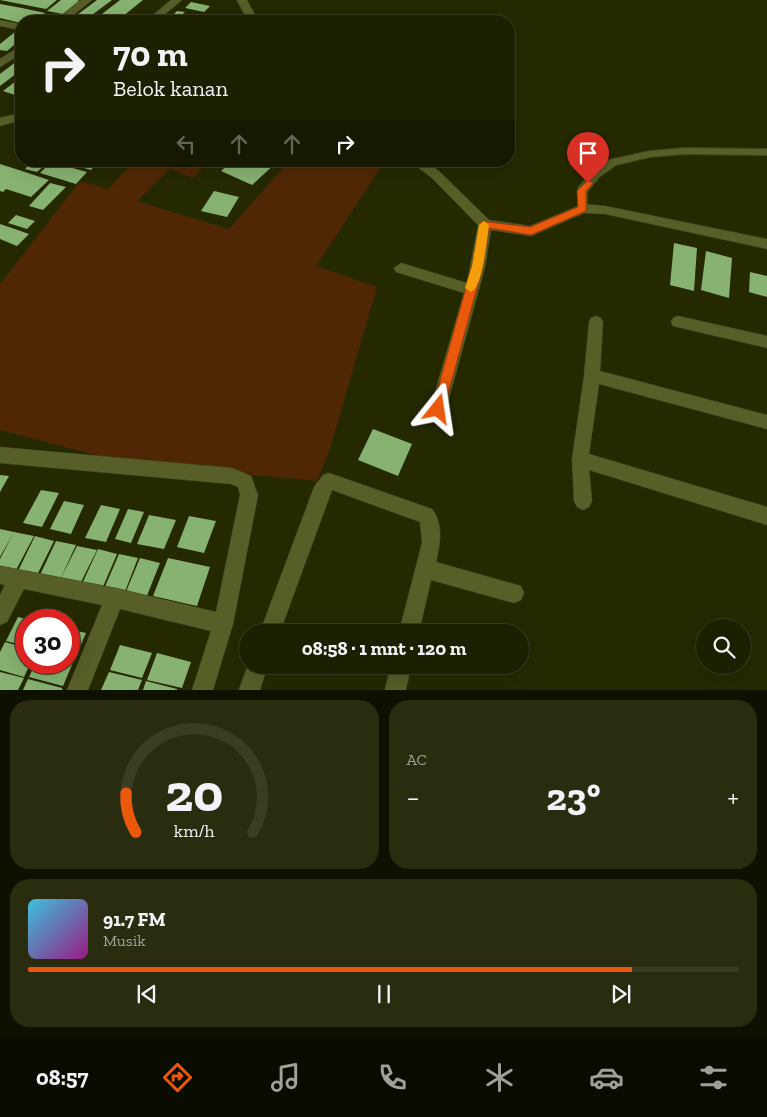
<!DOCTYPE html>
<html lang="id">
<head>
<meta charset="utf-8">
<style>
  :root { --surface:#1c1f00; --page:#292c0f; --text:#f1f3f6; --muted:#a0a299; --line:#3a3d22; --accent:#ea580c }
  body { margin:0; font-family:"Zilla Slab",serif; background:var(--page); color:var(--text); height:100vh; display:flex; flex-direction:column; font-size:19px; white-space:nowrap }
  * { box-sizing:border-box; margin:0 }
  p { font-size:16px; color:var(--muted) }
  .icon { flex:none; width:28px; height:28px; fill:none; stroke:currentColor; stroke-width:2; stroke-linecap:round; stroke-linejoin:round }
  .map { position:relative; height:690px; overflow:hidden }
  .side { display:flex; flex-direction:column; gap:10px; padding:10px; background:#0f1100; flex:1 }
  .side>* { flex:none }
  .banner { position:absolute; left:15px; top:15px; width:500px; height:152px; border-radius:20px; box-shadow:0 5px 20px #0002,0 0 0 1px var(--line); background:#1c1f00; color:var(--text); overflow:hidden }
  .fabs { position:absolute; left:696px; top:619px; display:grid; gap:10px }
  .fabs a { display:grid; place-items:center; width:55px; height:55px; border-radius:50%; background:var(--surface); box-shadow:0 5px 20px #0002,0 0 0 1px var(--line); font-size:25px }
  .speed { position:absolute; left:15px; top:609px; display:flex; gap:10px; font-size:25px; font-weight:700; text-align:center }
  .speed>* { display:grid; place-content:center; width:65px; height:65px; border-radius:50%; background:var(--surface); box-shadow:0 5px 20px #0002,0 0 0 1px var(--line); line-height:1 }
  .speed .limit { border:8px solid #d22; background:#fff; color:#111 }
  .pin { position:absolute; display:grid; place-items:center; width:42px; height:42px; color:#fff; margin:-51px -21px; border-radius:50% 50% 50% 0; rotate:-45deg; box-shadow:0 0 5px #0007 }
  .pin .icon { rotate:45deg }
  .me { position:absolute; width:55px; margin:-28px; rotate:15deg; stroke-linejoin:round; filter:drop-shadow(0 0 4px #0008) }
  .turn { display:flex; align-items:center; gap:18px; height:105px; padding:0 15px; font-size:22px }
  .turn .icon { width:65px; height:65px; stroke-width:2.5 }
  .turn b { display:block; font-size:35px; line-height:42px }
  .lanes { display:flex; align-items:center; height:48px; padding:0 15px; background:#0003; justify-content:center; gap:25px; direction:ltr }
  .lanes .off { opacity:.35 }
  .big { font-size:38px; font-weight:700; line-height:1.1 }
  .side .widget { flex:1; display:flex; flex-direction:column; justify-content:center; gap:8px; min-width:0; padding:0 18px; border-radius:20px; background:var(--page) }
  .side .dial { align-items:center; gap:0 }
  .dial svg { height:130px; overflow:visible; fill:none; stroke:var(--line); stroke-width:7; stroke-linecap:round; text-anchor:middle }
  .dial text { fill:var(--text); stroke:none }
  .song { display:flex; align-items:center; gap:15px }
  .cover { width:60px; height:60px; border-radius:8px; background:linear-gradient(135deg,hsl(190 70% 55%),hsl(310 70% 35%)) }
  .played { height:5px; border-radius:2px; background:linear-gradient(90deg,var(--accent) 85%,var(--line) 85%) }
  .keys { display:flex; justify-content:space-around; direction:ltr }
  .heat { display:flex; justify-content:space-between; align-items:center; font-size:28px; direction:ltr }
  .side .tiles { flex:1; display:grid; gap:10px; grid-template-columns:1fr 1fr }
  .widget:last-child { grid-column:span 2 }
  .trip { position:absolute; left:239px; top:624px; width:290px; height:50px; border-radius:25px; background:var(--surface); box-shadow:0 5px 20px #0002,0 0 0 1px var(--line); font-weight:700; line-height:50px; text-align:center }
  .tab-bar { display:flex; height:80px; justify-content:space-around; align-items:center; background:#0b0c00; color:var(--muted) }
  .tab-bar .icon { width:35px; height:35px }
  .tab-bar .on { color:var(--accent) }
  .tab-bar b { font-size:22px; color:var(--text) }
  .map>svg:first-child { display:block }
  .green { fill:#4f2705 }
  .building { fill:#87b271 }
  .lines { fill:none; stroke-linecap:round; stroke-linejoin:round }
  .service-casing { stroke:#41461d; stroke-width:2 }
  .minor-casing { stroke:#41461d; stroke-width:1 }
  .service { fill:#575e28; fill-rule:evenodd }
  .minor { fill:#575e28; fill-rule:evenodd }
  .route { fill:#ea580c; stroke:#983908 }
  .slow { fill:#f59e0b }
</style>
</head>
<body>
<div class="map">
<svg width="767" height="690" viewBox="0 0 767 690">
  <rect width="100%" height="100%" fill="#252900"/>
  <path class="green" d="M134,161H209L193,178L170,169L137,201L229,229L289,161H377L383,164L316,266L377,287L330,449L317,481L126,463L0,430V284L80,181L108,189Z"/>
  <path class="building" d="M0,0H57L46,9Z
    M61,0H77L80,1L63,14L47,11Z
    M97,0H112L84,21H69Z
    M120,0H143L117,21H93Z
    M191,2L210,6L204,12L185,8Z
    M0,4L22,8L45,13L34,21H21V23L0,18Z
    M177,11L185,12L177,19L170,18Z
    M187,15L198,17L193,21L181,20Z
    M15,32L21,34V39L7,51L0,50V44Z
    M21,58V70L0,86V74Z
    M21,77V97L3,91L16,81Z
    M33,161H45L48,162L37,172L25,169Z
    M59,161H91L97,163L91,170Z
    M232,161H278L252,185L221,171Z
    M51,162L76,169L87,172L76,184L40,173Z
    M0,164L25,172L49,180L31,197L6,189L3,192L0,191Z
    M50,183L66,187L43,210L29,206Z
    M214,191L239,197L227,217L201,211Z
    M16,215L35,221L27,229L8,223Z
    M0,224L12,228L29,234L17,246L0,239Z
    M674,243L697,248L694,291L670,285Z
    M706,251L732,258L729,298L701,290Z
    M750,272L767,276V297L749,292Z
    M373,429L412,444L398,476L358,460Z
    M0,475L9,476L0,492Z
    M41,490L59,493L42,527L23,523Z
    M64,501L84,505L71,534L50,529Z
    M101,505L120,509L106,542L85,538Z
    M128,509L144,512L131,543L115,539Z
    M149,515L176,520L164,549L137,544Z
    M189,516L216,521L204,553L177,547Z
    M0,529L14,532L0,557Z
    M14,532L34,536L16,570L0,566V559Z
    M35,536L54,541L37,575L18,571Z
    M56,541L76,545L60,580L40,575Z
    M77,546L97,550L80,584L60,580Z
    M98,549L117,554L102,589L82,584Z
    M119,554L138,558L124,594L104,589Z
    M140,558L160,563L146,598L125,594Z
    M168,558L210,567L197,606L153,596Z
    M18,617L26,619V646L6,641Z
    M69,629L86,633L75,658L69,657Z
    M5,642L26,648V662H31L24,677L0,670V652Z
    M120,645L152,653L142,678L110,670Z
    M157,653L191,662L182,688L147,680Z
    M69,659L74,660L63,686L29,677L36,662H69Z
    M0,672L24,678L18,690H0Z
    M109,672L142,680L138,690H101Z
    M28,679L62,688V690H23Z
    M146,681L177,689V690H143Z"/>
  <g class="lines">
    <defs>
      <path id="service" d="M685,148L767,149V155L685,154L650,157L616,165L599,177L587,192V211L583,212L578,208V188L591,173L609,160L650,151Z"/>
      <path id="minor" d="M81,0H92L66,21H55Z
        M171,0H182L157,21H146Z
        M237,0H247L258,21H248Z
        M0,20L21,24V30L0,26Z
        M21,46V54L0,67V59Z
        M21,113V120L0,126V118Z
        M410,161H425L440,172L489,220L530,226L583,204L605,206L767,239V249L605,214L584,213L531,236L491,230L485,267L446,409L444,414L438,416L432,414L430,409L464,293L396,272L394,268L401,263L467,283L478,225L432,178Z
        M596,316L601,318L603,322L600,371L767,415V429L599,384L589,454L767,507V525L589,470L592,501L589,507L583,510L577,507L574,501L572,459L584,376L589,322L591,318Z
        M678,316L767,336V348L673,326L671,322L673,318Z
        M0,447L232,468L251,476L258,495L233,624L213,690H192L211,631L120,609L88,690H67L102,605L24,589L7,622L0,625V595L5,585L0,584V566L115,588L216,612L240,495L238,487L231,484L0,463Z
        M329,473L432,509C444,524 440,545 436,562L521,586L524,593L521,600L514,603L431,580L419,632H399L422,543L420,522L332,490L280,632H260L314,487L323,475Z
        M248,665H268L260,690H239Z
        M391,665H411L406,690H385Z"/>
    </defs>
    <use href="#service" class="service-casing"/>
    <use href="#minor" class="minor-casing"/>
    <use href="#service" class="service"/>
    <use href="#minor" class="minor"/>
  </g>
  <path class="route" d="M588,180L593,183L586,191V211L531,235L489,228L483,266L444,409L438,414L434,413L432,409L472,266L481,221L530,227L578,207L577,191Z"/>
  <path class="slow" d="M484,221L489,225C487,238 483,288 471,292L465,288L472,266L479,225Z"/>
</svg>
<div class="fabs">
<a><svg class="icon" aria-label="search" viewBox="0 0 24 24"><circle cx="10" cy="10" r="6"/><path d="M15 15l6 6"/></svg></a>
</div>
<div class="speed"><div class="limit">30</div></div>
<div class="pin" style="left:588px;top:183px;background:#d93025"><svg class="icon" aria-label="arrive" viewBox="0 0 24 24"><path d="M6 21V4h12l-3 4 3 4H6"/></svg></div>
<svg class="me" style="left:438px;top:409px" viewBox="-20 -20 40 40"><path d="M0-17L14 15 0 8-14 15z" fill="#ea580c" stroke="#fff" stroke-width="4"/></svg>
<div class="trip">08:58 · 1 mnt · 120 m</div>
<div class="banner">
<div class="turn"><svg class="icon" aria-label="right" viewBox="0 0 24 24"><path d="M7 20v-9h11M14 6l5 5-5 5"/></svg><div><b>70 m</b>Belok kanan</div></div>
<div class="lanes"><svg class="icon off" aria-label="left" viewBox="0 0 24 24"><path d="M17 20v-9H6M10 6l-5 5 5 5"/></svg><svg class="icon off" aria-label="ahead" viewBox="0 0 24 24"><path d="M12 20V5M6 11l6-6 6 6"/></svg><svg class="icon off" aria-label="ahead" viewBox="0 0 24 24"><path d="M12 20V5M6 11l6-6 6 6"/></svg><svg class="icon" aria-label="right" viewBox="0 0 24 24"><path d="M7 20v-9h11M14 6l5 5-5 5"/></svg></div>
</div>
</div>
<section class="side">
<div class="tiles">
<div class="widget dial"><svg viewBox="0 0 100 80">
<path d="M14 69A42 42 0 1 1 86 69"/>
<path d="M14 69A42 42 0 0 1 8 45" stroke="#ea580c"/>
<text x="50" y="56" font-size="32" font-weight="700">20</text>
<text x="50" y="72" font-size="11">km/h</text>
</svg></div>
<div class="widget"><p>AC</p>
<div class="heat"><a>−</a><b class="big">23°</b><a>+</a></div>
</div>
<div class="widget">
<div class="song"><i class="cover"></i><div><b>91.7 FM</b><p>Musik</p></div></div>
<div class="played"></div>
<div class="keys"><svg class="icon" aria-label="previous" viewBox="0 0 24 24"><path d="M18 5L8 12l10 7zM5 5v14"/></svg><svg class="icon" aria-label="pause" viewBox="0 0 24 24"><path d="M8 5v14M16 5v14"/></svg><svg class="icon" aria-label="next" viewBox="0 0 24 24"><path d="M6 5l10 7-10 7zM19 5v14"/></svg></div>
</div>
</div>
</section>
<nav class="tab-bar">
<b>08:57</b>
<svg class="icon on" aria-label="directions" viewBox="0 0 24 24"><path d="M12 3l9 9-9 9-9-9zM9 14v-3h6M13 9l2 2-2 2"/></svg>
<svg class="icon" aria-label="music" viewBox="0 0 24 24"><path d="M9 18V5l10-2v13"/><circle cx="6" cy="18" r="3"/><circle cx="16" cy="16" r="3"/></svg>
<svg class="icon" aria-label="phone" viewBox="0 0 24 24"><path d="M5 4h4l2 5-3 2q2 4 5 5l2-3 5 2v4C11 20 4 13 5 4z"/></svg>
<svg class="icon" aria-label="climate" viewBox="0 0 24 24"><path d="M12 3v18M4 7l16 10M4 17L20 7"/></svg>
<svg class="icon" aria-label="car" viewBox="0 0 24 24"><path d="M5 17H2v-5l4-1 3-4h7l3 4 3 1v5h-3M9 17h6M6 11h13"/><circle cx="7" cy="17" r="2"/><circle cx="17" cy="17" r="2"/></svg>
<svg class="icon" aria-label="filters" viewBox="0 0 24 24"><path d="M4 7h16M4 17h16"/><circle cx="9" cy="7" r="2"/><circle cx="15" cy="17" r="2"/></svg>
</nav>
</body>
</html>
